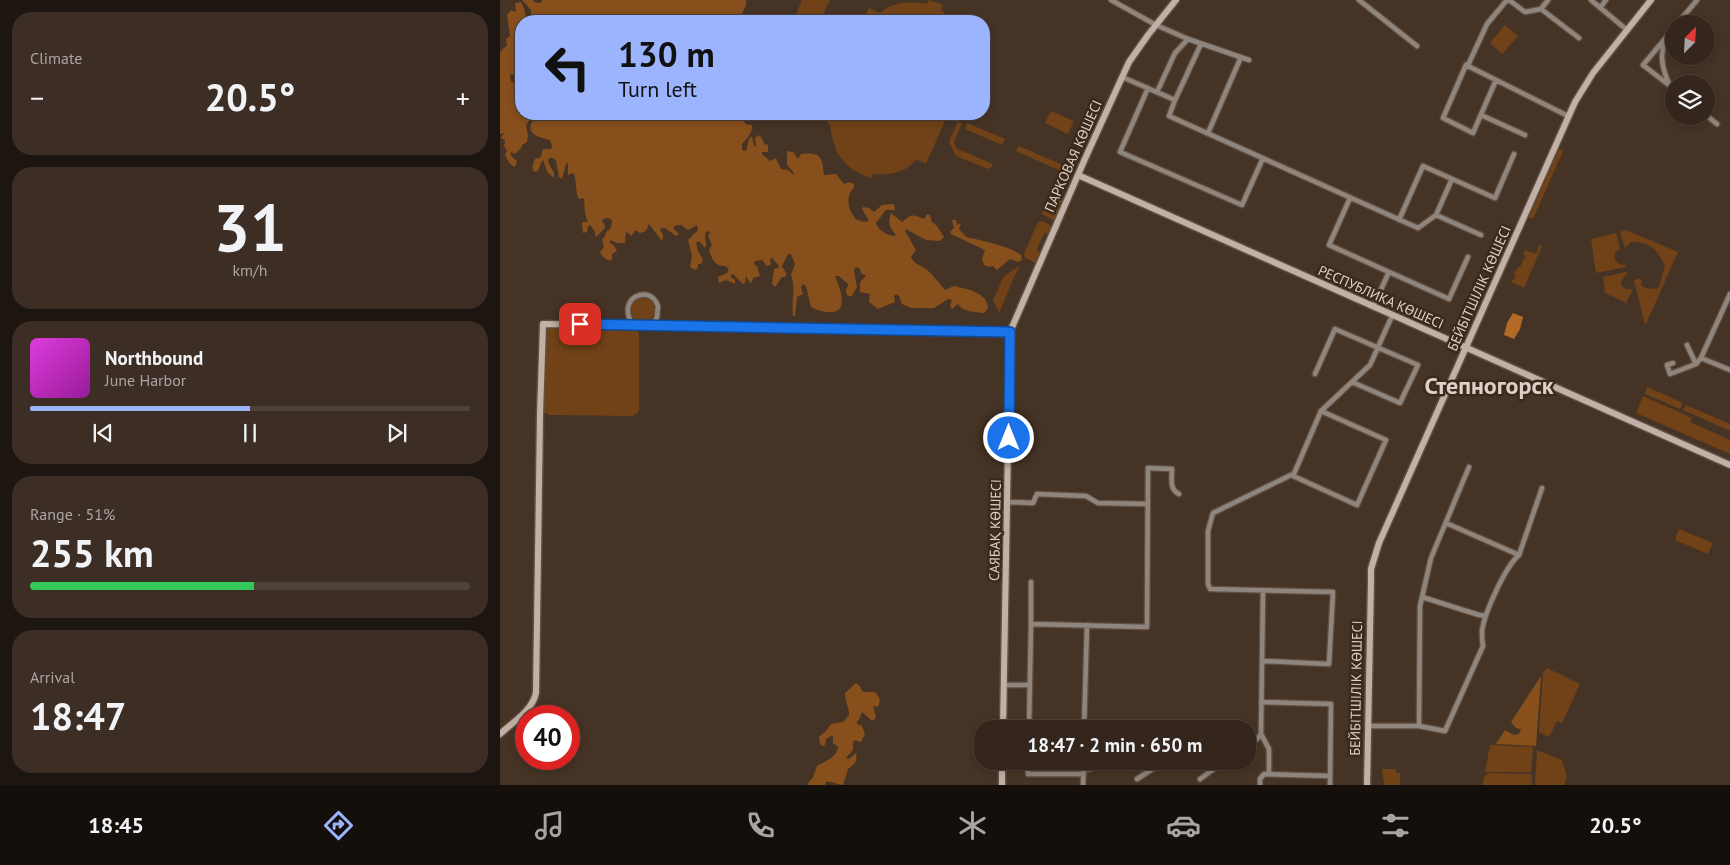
<!DOCTYPE html>
<html lang="en">
<head>
<meta charset="utf-8">
<style>
  :root { --surface:#34261c; --page:#3c2e25; --text:#f1f3f6; --muted:#a9a5a3; --line:#4e433b; --accent:#9bb4fd }
  body { margin:0; font-family:"PT Sans",sans-serif; background:var(--page); color:var(--text); height:100vh; display:flex; flex-direction:column; font-size:19px; white-space:nowrap }
  * { box-sizing:border-box; margin:0 }
  p { font-size:16px; color:var(--muted) }
  .icon { flex:none; width:28px; height:28px; fill:none; stroke:currentColor; stroke-width:2; stroke-linecap:round; stroke-linejoin:round }
  .map { position:relative; flex:1; overflow:hidden }
  .panel { display:flex; flex-direction:column; gap:12px; padding:12px; background:#1d150f; width:500px }
  .panel>* { flex:none }
  .top-card { position:absolute; left:15px; top:15px; width:475px; height:105px; border-radius:20px; box-shadow:0 2px 8px #0003,0 0 0 1px var(--line); background:#9bb4fd; color:#111; overflow:hidden }
  .needle { width:32px; rotate:24deg }
  .fabs { position:absolute; left:1165px; top:15px; display:grid; gap:10px }
  .fabs a { display:grid; place-items:center; width:50px; height:50px; border-radius:50%; background:var(--surface); box-shadow:0 2px 8px #0003,0 0 0 1px var(--line); font-size:25px }
  .speed { position:absolute; left:15px; top:705px; display:flex; gap:10px; font-size:25px; font-weight:700; text-align:center }
  .speed>* { display:grid; place-content:center; width:65px; height:65px; border-radius:50%; background:var(--surface); box-shadow:0 2px 8px #0003,0 0 0 1px var(--line); line-height:1 }
  .speed .limit { border:8px solid #d22; background:#fff; color:#111 }
  .pin { position:absolute; display:grid; place-items:center; width:42px; height:42px; color:#fff; margin:-21px; border-radius:10px; box-shadow:0 2px 8px #0006 }
  .me { position:absolute; width:55px; margin:-28px; rotate:0deg; stroke-linejoin:round; filter:drop-shadow(0 0 4px #0008) }
  .turn { display:flex; align-items:center; gap:18px; height:105px; padding:0 20px; font-size:22px }
  .turn .icon { width:65px; height:65px; stroke-width:2.5 }
  .turn b { display:block; font-size:35px; line-height:42px }
  .big { font-size:38px; font-weight:600; line-height:1.1 }
  .panel .widget { flex:1; display:flex; flex-direction:column; justify-content:center; gap:8px; min-width:0; padding:0 18px; border-radius:20px; background:var(--page) }
  .panel .dial { align-items:center; gap:0 }
  .dial b { font-size:65px; line-height:1 }
  .song { display:flex; align-items:center; gap:15px }
  .cover { width:60px; height:60px; border-radius:8px; background:linear-gradient(135deg,hsl(300 70% 55%),hsl(300 70% 35%)) }
  .played { height:5px; border-radius:2px; background:linear-gradient(90deg,var(--accent) 50%,var(--line) 50%) }
  .keys { display:flex; justify-content:space-around; direction:ltr }
  .heat { display:flex; justify-content:space-between; align-items:center; font-size:28px; direction:ltr }
  .charge { height:8px; border-radius:4px; background:linear-gradient(90deg,#34c759 51%,var(--line) 0) }
  .trip { position:absolute; left:474px; top:720px; width:282px; height:50px; border-radius:20px; background:var(--surface); box-shadow:0 2px 8px #0003,0 0 0 1px var(--line); font-weight:600; line-height:50px; text-align:center }
  .tab-bar { display:flex; height:80px; justify-content:space-around; align-items:center; background:#150f0b; color:var(--muted) }
  .tab-bar .icon { width:35px; height:35px }
  .tab-bar .active { color:var(--accent) }
  .tab-bar b { font-size:22px; color:var(--text) }
  main { display:flex; flex:1; min-height:0 }
  .map>svg:first-child { display:block }
  .green { fill:#714217 }
  .forest { fill:#874f1b }
  .water { fill:#b46a25 }
  .lines { fill:none; stroke-linecap:round; stroke-linejoin:round }
  .street-casing { stroke:#604f42; stroke-width:7 }
  .secondary-casing { stroke:#604f42; stroke-width:9 }
  .street { stroke:#8f857d; stroke-width:4.5 }
  .secondary { stroke:#c0b0a5; stroke-width:6 }
  .route-casing { stroke:#114b97; stroke-width:12 }
  .route { stroke:#1a73e8; stroke-width:9 }
  .labels { text-anchor:middle; dominant-baseline:central; stroke-width:5; stroke-linejoin:round; paint-order:stroke }
  .street-label { font-size:14px; fill:#dcd0c8; stroke:#3b291b }
  .town-label { font-size:24px; font-weight:bold; fill:#dcd0c8; stroke:#3b291b }
</style>
</head>
<body>
<main>
<section class="panel">
<div class="widget"><p>Climate</p>
<div class="heat"><a>−</a><b class="big">20.5°</b><a>+</a></div>
</div>
<div class="widget dial"><b>31</b><p>km/h</p></div>
<div class="widget">
<div class="song"><i class="cover"></i><div><b>Northbound</b><p>June Harbor</p></div></div>
<div class="played"></div>
<div class="keys"><svg class="icon" aria-label="previous" viewBox="0 0 24 24"><path d="M18 5L8 12l10 7zM5 5v14"/></svg><svg class="icon" aria-label="pause" viewBox="0 0 24 24"><path d="M8 5v14M16 5v14"/></svg><svg class="icon" aria-label="next" viewBox="0 0 24 24"><path d="M6 5l10 7-10 7zM19 5v14"/></svg></div>
</div>
<div class="widget"><p>Range · 51%</p><b class="big">255 km</b><div class="charge"></div></div>
<div class="widget"><p>Arrival</p><b class="big">18:47</b></div>
</section>
<div class="map">
<svg width="1230" height="785" viewBox="0 0 1230 785">
  <rect width="100%" height="100%" fill="#453325"/>
  <path class="green" d="M302,0H330L320,21H308L297,15V12Z
    M429,0L443,5L441,10L454,21H362L369,8L380,13C392,2 411,1 427,4Z
    M1005,25L1018,36L1002,54L990,43Z
    M551,111L574,121L568,134L545,123Z
    M321,114H448L426,164L416,159C407,173 387,176 372,174L371,178C343,169 333,152 330,124L320,117Z
    M458,121L462,124L454,141L456,148L493,164L492,167L488,169L456,156L449,142Z
    M467,123L505,139L502,145L465,129Z
    M519,146L565,166L563,172L516,151Z
    M1059,149L1063,151L1033,219L1029,217Z
    M555,193L564,197L555,219L553,220L542,214L550,195Z
    M541,221L549,224L551,228L549,233L544,234L537,249L540,253L536,263L525,258L524,254L538,222Z
    M1126,230L1178,252L1146,324H1145L1134,281L1138,278L1142,280L1141,285L1146,288L1156,289L1159,287L1165,266C1158,250 1150,241 1131,242L1125,248L1120,232Z
    M1116,233L1120,249L1116,251L1114,258L1119,264L1125,265L1126,267L1096,273L1091,239Z
    M1040,244L1042,246L1024,288L1011,282L1012,280H1014L1016,275L1014,274L1018,267H1020L1026,255L1023,254L1025,250L1036,254Z
    M519,266L499,313L493,300L504,276Z
    M1127,272V274L1121,281C1121,287 1125,290 1131,289L1132,291L1126,303L1105,293L1103,277Z
    M131 310a12 12 0 1 1 24 0a12 12 0 1 1-24 0Z
    M49,327H134L138,330L139,334V411L133,416L49,415L42,410L46,329Z
    M1147,387L1183,403L1180,409L1145,394Z
    M1143,396L1192,418L1190,422L1230,440V454L1136,413Z
    M1186,405L1230,424V431L1183,410Z
    M1179,529L1213,543L1208,554L1175,540Z
    M1047,668L1080,684L1062,723L1057,721L1049,737L1039,732L1043,673Z
    M990,745L1033,747L1031,772H985Z
    M1037,750L1062,760L1067,777L1064,785H1035Z
    M882,769H896V773H900V785H884Z
    M989,773L1032,774V785H982L984,777Z"/>
  <path class="forest" d="M22,0H33L34,2L40,3L43,0H246C247,6 243,11 241,16L245,21H21V63L18,74L10,75L11,81L21,88V114H30L33,115L26,125L28,136L27,142L22,145L21,148L15,154L10,152L12,157L17,161L15,167L10,164L5,155L7,151L4,146L5,140L1,138L4,133L0,134V52L7,45L6,39L10,36L7,15L11,10L15,12L16,11L15,3L21,2L23,6L26,16L29,18L31,16V10Z
    M51,114H239L246,124L252,125C253,133 247,138 242,144V150L246,151L249,139L252,136L254,146L256,147L255,138L258,135L261,137L265,145L268,144V152H262V154L270,161L276,158L281,169L288,170L294,175L293,172L287,165V151L293,152L298,159L301,154C321,152 322,157 324,175L336,174L344,184L350,182L354,184V188C345,195 348,211 356,219C356,219 363,222 364,222L369,221L362,209L363,207L369,208L374,212L382,205L394,204L395,209L394,210H386L376,223C378,230 388,236 395,236L396,235C389,227 388,223 391,213L402,222C412,214 412,214 424,219L427,214L430,215L432,222L437,226L444,237L440,241L426,240L406,229L405,231L416,250L411,257C414,264 420,265 426,269C432,274 440,284 445,290L454,286C467,289 487,292 488,308L484,313C475,312 463,312 458,304L452,309L450,306L452,300L448,299L434,308H411L402,304L399,296L396,294L394,296L395,302L378,309L369,302L370,294L360,292V282L366,276L361,273L360,269L356,267L354,270L357,287L352,296H348C343,290 348,289 348,284L339,276H335C340,288 351,315 327,312C321,311 316,310 311,307L306,286L303,284L301,287L303,294L297,297L295,316H293C291,303 296,287 291,275L295,264L291,254H288L282,266L286,273V277H282L275,287L272,284L274,269L278,268L279,266L272,258L270,259L271,265L267,266L262,260L255,261L254,264L257,266L260,276L253,278L252,282L250,283L246,276L245,283L243,284L233,274L230,276L235,280V284L226,280L219,283L218,277L227,273L229,269L225,266C215,267 212,259 209,250L212,245L208,236L210,233L209,231L206,232C203,238 208,243 205,248L199,241L196,243L198,251L203,260L201,264H198V268L195,270L190,267L192,256L188,240L198,230L197,225L188,230L181,225H176L173,228L179,234L176,236L165,228H161L160,230L163,235V239L161,240L149,224L146,231L140,233L136,230L131,236L126,231L125,243H117L110,240V243L114,245L117,251L112,254V260C107,262 102,256 100,252L104,247L102,239L105,236L106,232L111,228L112,220L108,218L103,219L102,221L105,226V228L96,237L94,230L90,225L88,226L87,232L83,233L82,223L83,222H88L85,214L84,199L83,198L79,199C75,193 77,182 74,174L72,173L68,175V163L66,164L62,179L59,177L56,161L53,158H49L48,162L54,173V178L48,173L43,160L41,163L38,171L34,172C31,168 33,163 35,159L41,157L43,149H51L52,146L50,140C40,137 26,135 32,122L39,119L47,121Z
    M452,220H456L457,225L461,223L459,229L466,237C479,240 510,246 521,255L522,260L518,262L510,259L497,270L493,266L489,267L484,265L482,259L485,250L451,234L450,232L454,228Z
    M1041,676L1036,746L996,744L1005,730L1014,735L1019,734L1021,729L1016,728L1011,722Z
    M356,683L359,685L363,692H375C380,697 381,700 378,707L373,706L376,717L374,720H371L362,712L359,720L357,721V724L362,726L365,734L361,742L355,740L353,742V750L346,758L349,759L356,753C358,762 354,764 348,769L343,785C337,785 332,781 326,782L325,785H307L313,777L317,766C325,761 337,758 338,747L333,743V735L326,739L325,745L322,746L320,744L319,737L326,731L331,724L343,722L349,715C349,707 345,701 345,693Z"/>
  <path class="water" d="M1013,313L1023,317L1020,329L1014,339L1004,335L1007,323Z"/>
  <g class="lines">
    <defs>
      <path id="street" d="M611,0L656,25L688,39L749,60
        M859,0L917,46
        M1009,0L1025,12L1041,9L1048,0
        M1091,0L1127,30
        M1100,8L1106,0
        M1041,9L1079,38
        M1177,24L1197,0
        M1174,28L1143,65L1174,89
        M1165,41C1159,56 1163,70 1169,84
        M966,65L969,63L987,24L1007,0
        M622,77L675,100L669,116L918,228L936,215L952,179
        M996,80L973,133L943,118L966,65L1068,116
        M648,88L620,152L742,205L763,158
        M657,92L675,53L688,39
        M675,100L701,44
        M981,115L1025,135
        M1206,115L1217,124
        M708,133L741,57
        M850,198L829,245L889,272L873,307
        M936,215L981,235
        M899,220L923,166L995,198L1014,154
        M889,272L949,299L968,257
        M133,325C115,299 149,282 158,306L157,317L153,325
        M201,327L510,332
        M1187,345L1196,364
        M1201,358L1230,370
        M1173,363L1167,365L1170,374L1196,364L1201,358L1230,294
        M815,374L835,329L918,365L900,403L852,382
        M793,476L821,411L870,365L892,316
        M508,502L533,503L537,494L586,496L598,503L648,504
        M946,523L1019,555
        M763,591L761,734L769,749V774
        M922,597L979,615L986,616
        M531,624V582
        M762,661L829,664L833,592L710,589L708,584V531L713,513L791,475L857,505L886,440L821,411
        M504,685H530
        M761,702L831,704L830,785
        M868,726H919L920,606L931,558L969,467
        M919,726L945,731L983,646C982,641 982,635 982,630C985,612 1005,567 1019,555L1042,488
        M529,729L531,624L647,627L648,468L672,469C672,478 669,489 679,494
        M584,729L587,625
        M748,737L758,738L761,734
        M748,745L757,739
        M528,761V774H584
        M584,769H591L602,761
        M637,779L665,761
        M700,779L725,761
        M583,785L584,761
        M760,785V779L764,774L830,776"/>
      <path id="secondary" d="M578,175L1230,465
        M503,729L510,332L584,161L629,62L648,35L676,0
        M0,734C13,722 32,711 36,693L40,415L43,324L201,327
        M502,785V761
        M867,785L871,581V569L879,543L1075,102L1093,73L1151,0"/>
    </defs>
    <use href="#street" class="street-casing"/>
    <use href="#secondary" class="secondary-casing"/>
    <use href="#street" class="street"/>
    <use href="#secondary" class="secondary"/>
  </g>
  <g class="lines">
    <defs>
      <path id="route" d="M80,324L510,332L509,438"/>
    </defs>
    <use href="#route" class="route-casing"/>
    <use href="#route" class="route"/>
  </g>
  <g class="labels">
    <g class="street-label">
      <text transform="translate(573 156) rotate(-66)">ПАРКОВАЯ КӨШЕСІ</text>
      <text transform="translate(979 288) rotate(-66)">БЕЙБІТШІЛІК КӨШЕСІ</text>
      <text transform="translate(881 297) rotate(24)">РЕСПУБЛИКА КӨШЕСІ</text>
      <text transform="translate(495 530) rotate(-89)">САЯБАҚ КӨШЕСІ</text>
      <text transform="translate(856 688) rotate(-89)">БЕЙБІТШІЛІК КӨШЕСІ</text>
    </g>
    <g class="town-label">
      <text x="989" y="385">Степногорск</text>
    </g>
  </g>
</svg>
<div class="fabs">
<a><svg class="needle" viewBox="-14 -14 28 28"><path d="M0-13l5 13h-10z" fill="#e53935"/><path d="M0 13l5-13h-10z" fill="#a9a5a3"/></svg></a>
<a><svg class="icon" aria-label="layers" viewBox="0 0 24 24"><path d="M12 4l9 5-9 5-9-5zM3 14l9 5 9-5"/></svg></a>
</div>
<div class="speed"><div class="limit">40</div></div>
<div class="pin" style="left:80px;top:324px;background:#d93025"><svg class="icon" aria-label="arrive" viewBox="0 0 24 24"><path d="M6 21V4h12l-3 4 3 4H6"/></svg></div>
<svg class="me" style="left:509px;top:438px" viewBox="-20 -20 40 40"><circle r="17" fill="#1a73e8" stroke="#fff" stroke-width="3"/><path d="M0-11L8 9 0 5-8 9z" fill="#fff"/></svg>
<div class="trip">18:47 · 2 min · 650 m</div>
<div class="top-card">
<div class="turn"><svg class="icon" aria-label="left" viewBox="0 0 24 24"><path d="M17 20v-9H6M10 6l-5 5 5 5"/></svg><div><b>130 m</b>Turn left</div></div>
</div>
</div>
</main>
<nav class="tab-bar">
<b>18:45</b>
<svg class="icon active" aria-label="directions" viewBox="0 0 24 24"><path d="M12 3l9 9-9 9-9-9zM9 14v-3h6M13 9l2 2-2 2"/></svg>
<svg class="icon" aria-label="music" viewBox="0 0 24 24"><path d="M9 18V5l10-2v13"/><circle cx="6" cy="18" r="3"/><circle cx="16" cy="16" r="3"/></svg>
<svg class="icon" aria-label="phone" viewBox="0 0 24 24"><path d="M5 4h4l2 5-3 2q2 4 5 5l2-3 5 2v4C11 20 4 13 5 4z"/></svg>
<svg class="icon" aria-label="climate" viewBox="0 0 24 24"><path d="M12 3v18M4 7l16 10M4 17L20 7"/></svg>
<svg class="icon" aria-label="car" viewBox="0 0 24 24"><path d="M5 17H2v-5l4-1 3-4h7l3 4 3 1v5h-3M9 17h6M6 11h13"/><circle cx="7" cy="17" r="2"/><circle cx="17" cy="17" r="2"/></svg>
<svg class="icon" aria-label="filters" viewBox="0 0 24 24"><path d="M4 7h16M4 17h16"/><circle cx="9" cy="7" r="2"/><circle cx="15" cy="17" r="2"/></svg>
<b>20.5°</b>
</nav>
</body>
</html>
